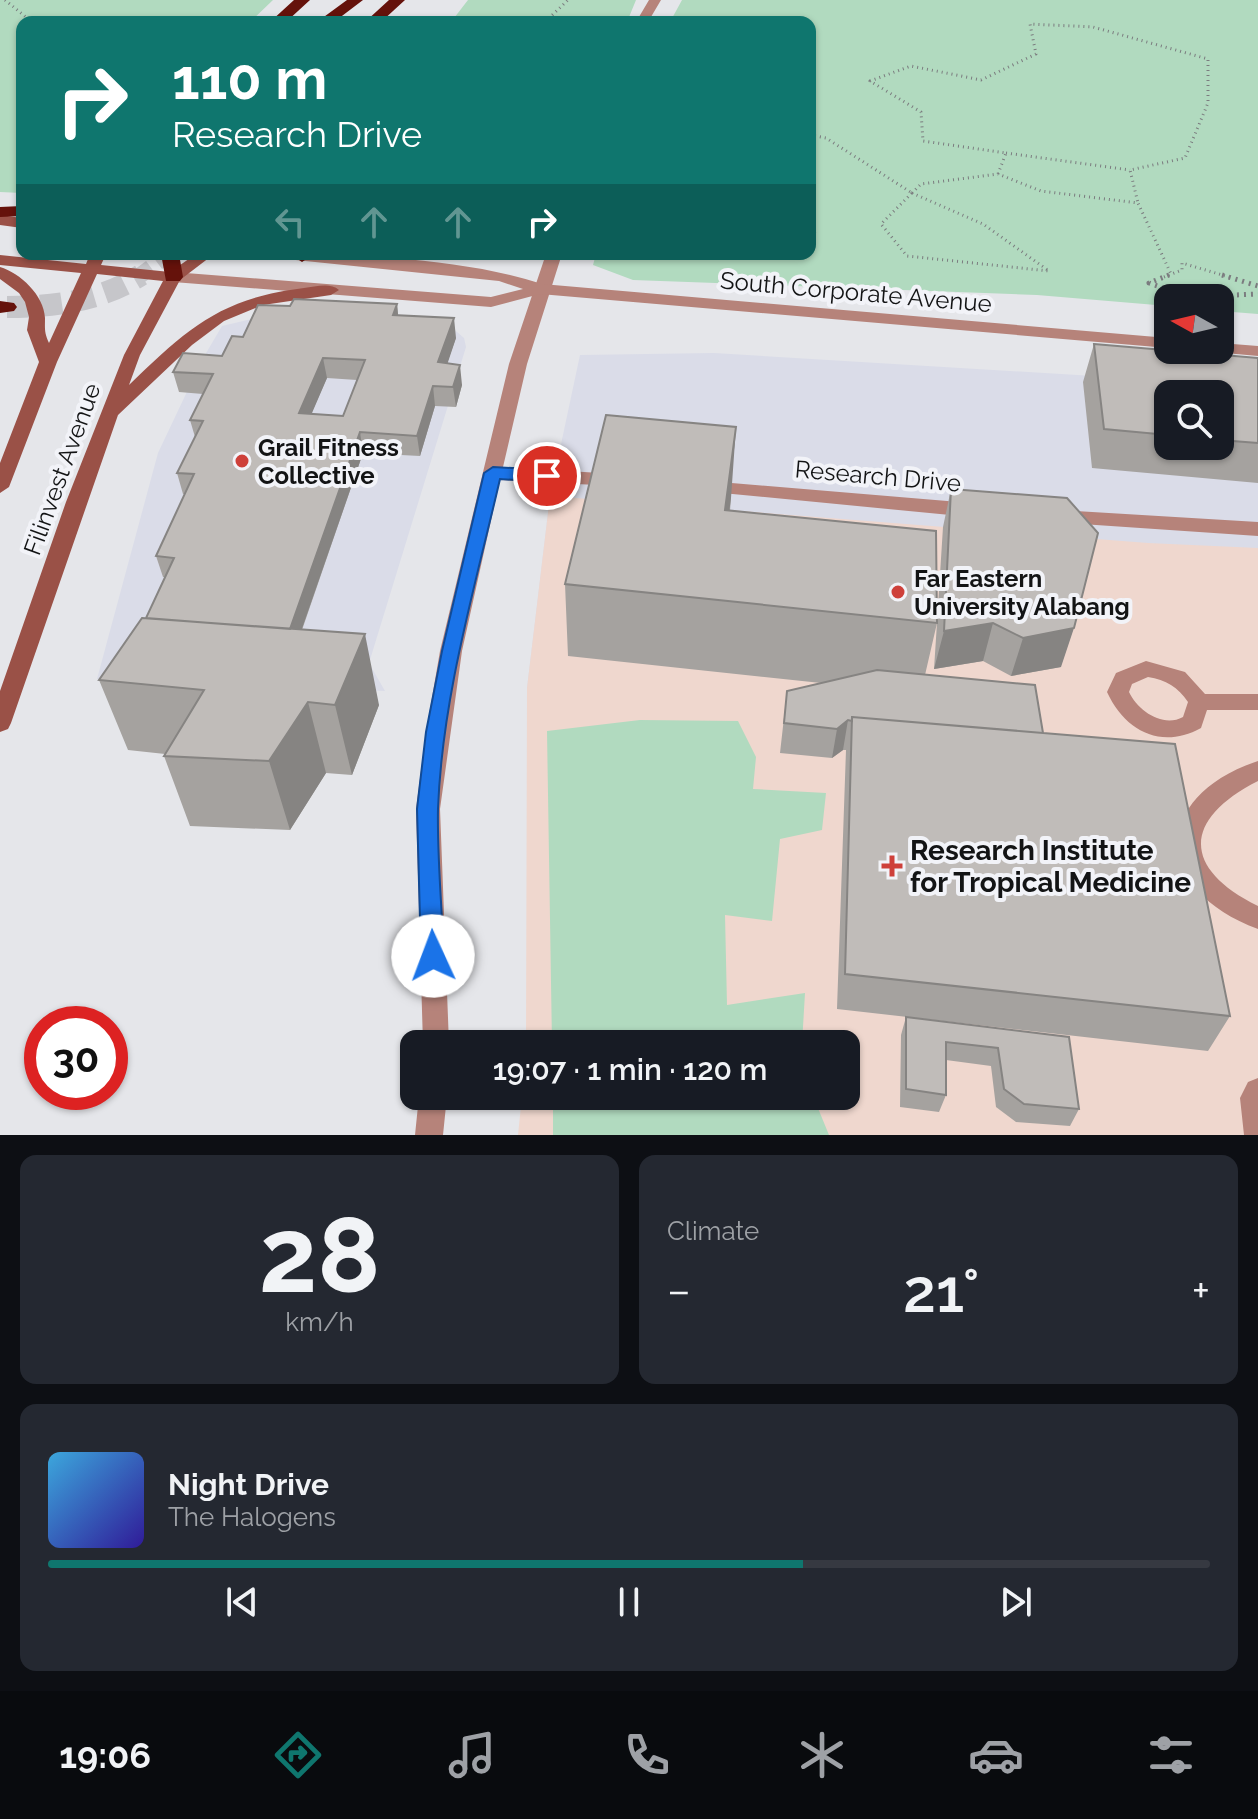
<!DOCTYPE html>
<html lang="en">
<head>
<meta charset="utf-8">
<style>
  :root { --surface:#171b24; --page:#242831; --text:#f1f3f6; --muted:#9ea1a6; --line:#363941; --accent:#0f766e }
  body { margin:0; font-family:Raleway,sans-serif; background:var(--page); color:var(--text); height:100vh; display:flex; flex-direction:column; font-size:30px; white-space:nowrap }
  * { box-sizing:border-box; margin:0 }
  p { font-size:26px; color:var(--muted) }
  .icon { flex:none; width:44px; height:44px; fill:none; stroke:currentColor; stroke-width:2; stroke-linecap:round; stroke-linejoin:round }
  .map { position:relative; height:1135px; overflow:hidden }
  .details { display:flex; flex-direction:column; gap:20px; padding:20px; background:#0d0f14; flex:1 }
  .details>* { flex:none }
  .hud { position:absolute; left:16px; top:16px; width:800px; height:244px; border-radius:16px; box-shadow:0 2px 6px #0004; background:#0f766e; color:#fff; overflow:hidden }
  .needle { width:52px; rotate:278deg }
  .buttons { position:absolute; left:1154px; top:284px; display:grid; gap:16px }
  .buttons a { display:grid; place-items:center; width:80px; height:80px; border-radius:16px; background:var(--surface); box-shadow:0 2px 6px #0004; font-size:40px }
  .speed { position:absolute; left:24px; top:1006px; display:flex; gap:16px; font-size:40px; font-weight:700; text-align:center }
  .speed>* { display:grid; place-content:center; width:104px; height:104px; border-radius:50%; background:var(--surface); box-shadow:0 2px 6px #0004; line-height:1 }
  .speed .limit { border:12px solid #d22; background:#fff; color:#111 }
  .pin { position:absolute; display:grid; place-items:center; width:68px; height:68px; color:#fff; margin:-34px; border:4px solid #fff; border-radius:50%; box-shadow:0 2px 8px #0007 }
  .me { position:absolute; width:88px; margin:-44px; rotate:358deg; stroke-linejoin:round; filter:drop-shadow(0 0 6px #0008) }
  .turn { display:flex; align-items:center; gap:28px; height:168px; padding:0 24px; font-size:36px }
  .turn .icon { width:104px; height:104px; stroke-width:2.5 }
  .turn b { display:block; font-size:56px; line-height:68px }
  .lanes { display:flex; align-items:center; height:76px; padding:0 24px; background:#0003; justify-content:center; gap:40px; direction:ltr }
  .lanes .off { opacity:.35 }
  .big { font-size:60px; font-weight:600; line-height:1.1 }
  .details .card { flex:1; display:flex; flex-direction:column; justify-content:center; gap:12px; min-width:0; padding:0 28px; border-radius:16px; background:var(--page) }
  .details .dial { align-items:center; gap:0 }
  .dial b { font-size:104px; line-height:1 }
  .song { display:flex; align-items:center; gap:24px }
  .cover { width:96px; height:96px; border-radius:12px; background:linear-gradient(135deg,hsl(200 70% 55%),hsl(250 70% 35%)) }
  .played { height:8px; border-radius:4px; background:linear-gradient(90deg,var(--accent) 65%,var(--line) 65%) }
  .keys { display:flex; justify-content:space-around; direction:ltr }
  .heat { display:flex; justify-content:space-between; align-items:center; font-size:44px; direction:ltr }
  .details .tiles { flex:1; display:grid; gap:20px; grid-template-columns:1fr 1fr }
  .card:last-child { grid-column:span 2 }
  .trip { position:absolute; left:400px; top:1030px; width:460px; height:80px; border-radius:16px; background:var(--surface); box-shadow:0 2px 6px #0004; font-weight:600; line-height:80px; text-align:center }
  .dock { display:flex; height:128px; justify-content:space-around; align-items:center; background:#090b0e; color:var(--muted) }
  .dock .icon { width:56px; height:56px }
  .dock .active { color:var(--accent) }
  .dock b { font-size:36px; color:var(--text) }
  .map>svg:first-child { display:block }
  .built { fill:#dadce8; fill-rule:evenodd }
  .medical { fill:#efd7ce }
  .green { fill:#b1dabf }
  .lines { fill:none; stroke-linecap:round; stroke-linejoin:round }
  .motorway-tunnel-far1 { stroke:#c6c6ca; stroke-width:16; stroke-dasharray:16 8; stroke-linecap:butt }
  .motorway-tunnel { stroke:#c6c6ca; stroke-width:22; stroke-dasharray:22 11; stroke-linecap:butt }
  .path-far1 { stroke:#7b7c7f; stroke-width:3; stroke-dasharray:1 4; stroke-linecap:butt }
  .path { stroke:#7b7c7f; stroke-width:5; stroke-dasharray:2 5; stroke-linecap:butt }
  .service { fill:#b6837a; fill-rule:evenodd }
  .minor { fill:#b6837a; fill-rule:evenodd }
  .tertiary { fill:#b6837a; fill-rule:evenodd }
  .secondary { fill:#9a5147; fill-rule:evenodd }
  .motorway { fill:#65120b; fill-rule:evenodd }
  .wall { fill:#a5a29f; fill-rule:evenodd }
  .shaded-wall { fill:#868482 }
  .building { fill:#c0bcb9; stroke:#868482; stroke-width:2; fill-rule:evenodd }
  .route { fill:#1a73e8; stroke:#114b97; stroke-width:2 }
  .poi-dot { fill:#ce403a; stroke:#f2f3f8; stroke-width:3 }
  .labels { text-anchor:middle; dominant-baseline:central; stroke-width:8; stroke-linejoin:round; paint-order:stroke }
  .street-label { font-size:24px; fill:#131415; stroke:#f2f3f8 }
  .poi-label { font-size:24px; font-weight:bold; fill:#131415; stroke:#f2f3f8; text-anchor:start }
  .near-poi-label { font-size:28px; font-weight:bold; fill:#131415; stroke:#f2f3f8; text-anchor:start }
</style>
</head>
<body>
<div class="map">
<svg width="1258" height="1135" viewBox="0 0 1258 1135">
  <rect width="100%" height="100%" fill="#e5e6ea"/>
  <path class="built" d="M286,311L449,325L464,338L466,347L369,663L385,691L97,679L158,453L202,360L222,326Z
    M714,353L1258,386V733L527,688L550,496L580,355ZM1168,394H1220V446H1168Z"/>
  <path class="medical" d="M550,496L1148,543L1258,548V1135H518L522,1096H846V1044H526L527,688Z"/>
  <path class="green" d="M0,0H273L250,22H22V193L0,192Z
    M468,0H636L627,22H451Z
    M682,0H1258V314L1220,311V298H1168V306L1037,295L633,280L593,265L596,254H810V22H670Z
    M640,720L738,721L756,757L753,789L826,793L822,830L780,839L772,921L725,915L727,1005L805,993L802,1044H552L547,731Z
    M553,1096H813L829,1135H553Z"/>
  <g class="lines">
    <path class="motorway-tunnel-far1" d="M138,277L169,254"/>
    <path class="motorway-tunnel" d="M7,307C54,307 101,301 141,275"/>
    <path class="path-far1" d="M5,0L32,22
      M545,22L568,0
      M810,135L826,138L912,193
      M1006,153L1130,170
      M998,174L1006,153L923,141L921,112L870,81L911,66L981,80L1036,54L1030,24L1093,27L1208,59V103L1185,158L1130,170L1138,203
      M912,193L983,224L1049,271L907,256L881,224Z
      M912,193L921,184L998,174L1041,191L1138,203L1171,274
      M810,223L815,233L810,234
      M1164,277L1182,270V263L1229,277"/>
    <path class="path" d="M1169,275L1149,283L1188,297L1258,294
      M1222,275L1258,286"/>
    <path class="service" d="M1146,661L1185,672L1205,694H1258V710H1207L1201,728C1161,750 1125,731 1107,692L1116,673ZM1148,677C1166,680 1178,687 1188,702L1183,717C1163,728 1138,711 1129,692L1132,684Z
      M1258,761V781C1183,819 1181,868 1258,906V929C1153,890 1150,797 1258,761Z"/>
    <path class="minor" d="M649,0H661L648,22H636Z
      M546,254H562L527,364L503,467L616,474L625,480L616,486L500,480L462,651L440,809L449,1044H423L416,809L426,732L440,651L509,364Z
      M708,481L971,503L981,510L971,517L701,491L699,487Z
      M1059,510L1258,522V536L1052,522L1049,517L1052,512Z
      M1258,1078V1135H1244L1240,1098L1248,1082Z
      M419,1096H447L443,1135H415Z"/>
    <path class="tertiary" d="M278,254C358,254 467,259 542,284L1168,338V348L540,294L491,307L173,282L165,277L173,272L491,297L523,289L499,281L286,259Z
      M1220,343L1258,346V356L1214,352L1220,350Z"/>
    <path class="secondary" d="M0,215L22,218V228L0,225Z
      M90,254H106L101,265L170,272L196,254H214L180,280L140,355L129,385C187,329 220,298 304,288C315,287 330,282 339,290L331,295L263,305L224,321L192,345L118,415L11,723L8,729L0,732V691L66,502L124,355L163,281L97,274L57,362L9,487L0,493V463L39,362L27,330L29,317L25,302L19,293L0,279V267C20,273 44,295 45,318C45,328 44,332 49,343L81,273L0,265V255L86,264Z"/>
    <path class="motorway" d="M294,0H310L286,22H270Z
      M347,0H363L334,22H317Z
      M389,0H405L381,22H365Z
      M22,206V216L0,217V207Z
      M161,254H179L183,277L180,281H166Z
      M290,254H310L311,256L302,262Z
      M0,301L14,303L17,307L14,311L0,313Z"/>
  </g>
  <path class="wall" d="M397,304L398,315L456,338L447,363L462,385L456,407L435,406L420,456L363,453L302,630L379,705L352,775L326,773L290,830L190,826L164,756L165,754L128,750L99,680L146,618L165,577H163L156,556L185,494H183L177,473L195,437L190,420L203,394L179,392L173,372L222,356L243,337ZM327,378L357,380L343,416L311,414Z
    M1094,344L1258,358V483L1092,468L1083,382ZM1168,394H1220V446H1168Z
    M951,489L1061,667L1011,676L983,661L934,669L937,623L925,675L1043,733L1230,1016L1208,1051L837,1009L846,750H843L832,758L780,753L787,691L821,683L568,656L565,584L731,498L730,511L937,622L943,527Z
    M906,1017L1069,1037L1079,1109L1070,1126L1016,1122L996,1107L991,1066L946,1060V1095L939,1112L900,1107L901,1035Z"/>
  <path class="shaded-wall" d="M397,304L399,324L393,315Z
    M454,318L456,338L441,383L438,362Z
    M323,358L327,378L303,434L299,413Z
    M460,365L462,385L456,407L453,387Z
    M433,386L435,406L420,456L417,436Z
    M736,427L731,498L720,582L725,510Z
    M360,432L363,453L282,686L276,665Z
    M993,623L983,661L934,669L944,631Z
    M1074,628L1061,667L1011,676L1023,638Z
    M365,634L379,705L352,775L335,705Z
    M308,702L326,773L290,830L269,761Z
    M848,720L843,750L832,758L837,729Z"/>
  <path class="building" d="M294,299L397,304L393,315L454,318L438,362L460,365L453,387L433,386L417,436L360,432L290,629L146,618L174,558L156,556L194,474L177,473L203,421L190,420L213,374L173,372L183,353L222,356L232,336L243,337L258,305L290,306ZM323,358L365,360L343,416L299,413Z
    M1094,344L1258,358V443L1220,440V394H1168V435L1104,429Z
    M606,415L736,427L725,510L936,531L937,623L565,584Z
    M951,489L1067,498L1098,533L1074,628L1023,638L993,623L944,631Z
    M142,618L365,634L335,705L308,702L269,761L164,756L204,690L99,680Z
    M877,670L1035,685L1043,733L852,717V721L848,720L837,729L784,723L787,691Z
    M852,717L1175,744L1230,1016L845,974Z
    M906,1017L1069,1037L1079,1109L1024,1104L1004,1089L998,1048L946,1042V1095L906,1089Z"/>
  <path class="route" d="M493,467L547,470L555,476L547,482L500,479C475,587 442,698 438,809C437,858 442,908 444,956L441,963L433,967L425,963L421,956L417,809L426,732L442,651L484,473Z"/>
  <g class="poi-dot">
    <circle cx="242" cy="461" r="8"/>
    <circle cx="898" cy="592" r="8"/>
    <path d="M888 854h8v8h8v8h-8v8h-8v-8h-8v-8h8z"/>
  </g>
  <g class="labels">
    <g class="street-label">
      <text transform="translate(856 292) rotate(5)">South Corporate Avenue</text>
      <text transform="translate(62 469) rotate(-70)">Filinvest Avenue</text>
      <text transform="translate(878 476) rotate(5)">Research Drive</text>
    </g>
    <g class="poi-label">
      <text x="258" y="447">Grail Fitness<tspan x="258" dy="28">Collective</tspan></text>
      <text x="914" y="578">Far Eastern<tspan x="914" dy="28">University Alabang</tspan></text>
    </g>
    <g class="near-poi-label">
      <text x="910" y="850">Research Institute<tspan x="910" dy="32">for Tropical Medicine</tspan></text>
    </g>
  </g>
</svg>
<div class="buttons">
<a><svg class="needle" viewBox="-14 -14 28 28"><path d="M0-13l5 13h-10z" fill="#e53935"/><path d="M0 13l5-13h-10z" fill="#9ea1a6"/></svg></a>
<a><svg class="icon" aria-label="search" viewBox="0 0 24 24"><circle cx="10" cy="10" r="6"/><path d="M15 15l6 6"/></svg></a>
</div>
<div class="speed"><div class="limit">30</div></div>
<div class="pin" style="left:547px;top:476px;background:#d93025"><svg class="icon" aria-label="arrive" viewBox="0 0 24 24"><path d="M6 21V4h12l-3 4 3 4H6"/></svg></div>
<svg class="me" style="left:433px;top:956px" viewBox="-20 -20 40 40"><circle r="19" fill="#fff"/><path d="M0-13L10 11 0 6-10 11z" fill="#1a73e8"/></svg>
<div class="trip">19:07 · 1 min · 120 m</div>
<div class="hud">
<div class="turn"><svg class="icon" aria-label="right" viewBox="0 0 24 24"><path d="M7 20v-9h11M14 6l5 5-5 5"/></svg><div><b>110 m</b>Research Drive</div></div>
<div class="lanes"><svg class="icon off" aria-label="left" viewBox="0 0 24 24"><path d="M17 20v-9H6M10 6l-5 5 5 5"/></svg><svg class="icon off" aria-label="ahead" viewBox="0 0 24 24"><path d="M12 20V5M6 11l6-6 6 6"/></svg><svg class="icon off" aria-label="ahead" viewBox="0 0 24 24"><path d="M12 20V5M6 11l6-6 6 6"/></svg><svg class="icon" aria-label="right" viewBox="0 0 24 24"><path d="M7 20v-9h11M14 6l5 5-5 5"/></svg></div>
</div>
</div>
<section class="details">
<div class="tiles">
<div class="card dial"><b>28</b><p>km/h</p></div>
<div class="card"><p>Climate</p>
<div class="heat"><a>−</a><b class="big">21°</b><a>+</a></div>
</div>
<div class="card">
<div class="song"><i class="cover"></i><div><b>Night Drive</b><p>The Halogens</p></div></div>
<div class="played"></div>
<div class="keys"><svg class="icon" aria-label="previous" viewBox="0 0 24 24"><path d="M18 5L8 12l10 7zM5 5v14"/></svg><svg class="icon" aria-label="pause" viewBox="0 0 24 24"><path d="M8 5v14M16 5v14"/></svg><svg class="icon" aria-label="next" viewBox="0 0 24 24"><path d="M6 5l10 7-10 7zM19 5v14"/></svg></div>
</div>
</div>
</section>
<nav class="dock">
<b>19:06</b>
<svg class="icon active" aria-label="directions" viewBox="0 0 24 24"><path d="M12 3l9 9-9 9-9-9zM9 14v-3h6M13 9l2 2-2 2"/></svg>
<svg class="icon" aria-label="music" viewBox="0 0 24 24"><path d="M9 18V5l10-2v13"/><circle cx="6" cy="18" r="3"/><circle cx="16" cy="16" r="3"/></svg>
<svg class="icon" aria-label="phone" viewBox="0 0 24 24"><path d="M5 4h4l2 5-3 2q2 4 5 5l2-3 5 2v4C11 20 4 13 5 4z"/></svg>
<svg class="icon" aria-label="climate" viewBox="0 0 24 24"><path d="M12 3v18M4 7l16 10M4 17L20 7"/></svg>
<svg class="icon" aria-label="car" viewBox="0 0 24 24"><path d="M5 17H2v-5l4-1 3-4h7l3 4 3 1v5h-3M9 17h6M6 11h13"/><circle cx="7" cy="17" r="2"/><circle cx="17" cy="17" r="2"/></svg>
<svg class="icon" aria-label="filters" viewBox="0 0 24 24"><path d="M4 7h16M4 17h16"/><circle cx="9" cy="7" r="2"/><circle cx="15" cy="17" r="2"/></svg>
</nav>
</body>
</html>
